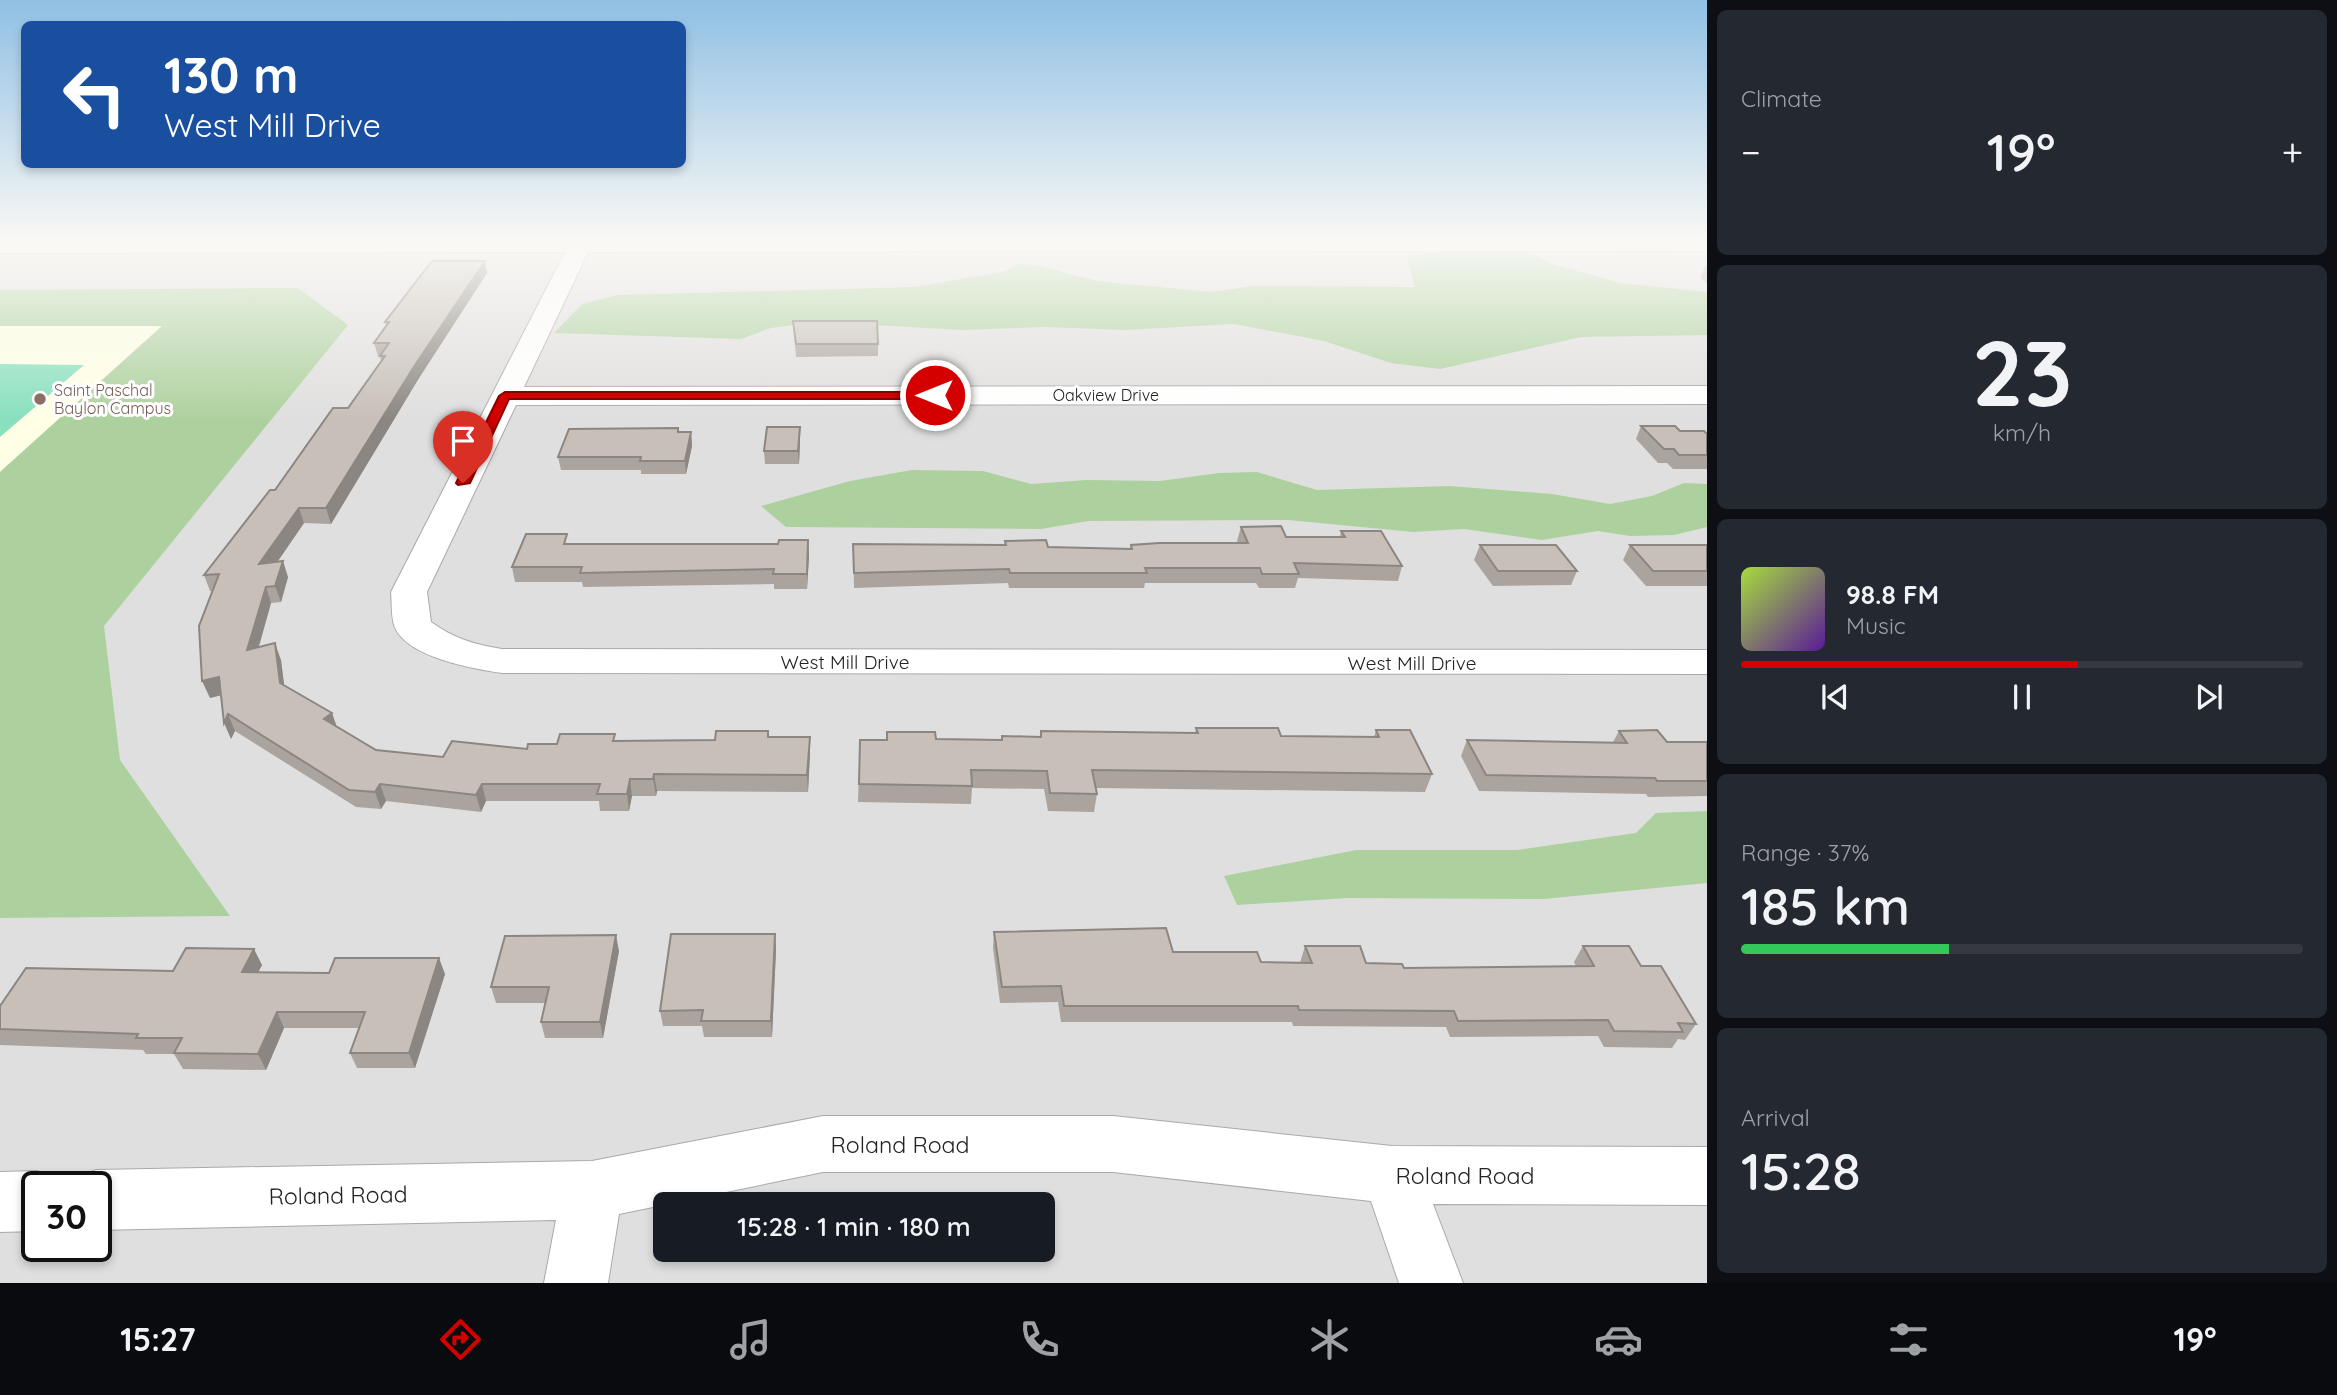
<!DOCTYPE html>
<html lang="en">
<head>
<meta charset="utf-8">
<style>
  :root { --surface:#171b24; --page:#242831; --text:#f1f3f6; --muted:#9ea1a6; --line:#363941; --accent:#d40000 }
  body { margin:0; font-family:Quicksand,sans-serif; background:var(--page); color:var(--text); height:100vh; display:flex; flex-direction:column; font-size:26px; white-space:nowrap }
  * { box-sizing:border-box; margin:0 }
  p { font-size:23px; color:var(--muted) }
  .icon { flex:none; width:38px; height:38px; fill:none; stroke:currentColor; stroke-width:2; stroke-linecap:round; stroke-linejoin:round }
  .map { position:relative; flex:1; overflow:hidden }
  .drawer { display:flex; flex-direction:column; gap:10px; padding:10px; background:#0d0f14; width:630px }
  .drawer>* { flex:none }
  .guide { position:absolute; left:21px; top:21px; width:665px; height:147px; border-radius:10px; box-shadow:0 4px 10px #0003; background:#1a4fa0; color:#fff; overflow:hidden }
  .speed { position:absolute; left:21px; top:1171px; display:flex; gap:14px; font-size:35px; font-weight:700; text-align:center }
  .speed>* { display:grid; place-content:center; width:91px; height:91px; border-radius:50%; background:var(--surface); box-shadow:0 4px 10px #0003; line-height:1 }
  .speed .limit { border:4px solid #111; border-radius:10px; background:#fff; color:#111 }
  .pin { position:absolute; display:grid; place-items:center; width:60px; height:60px; color:#fff; margin:-72px -30px; border-radius:50% 50% 50% 0; rotate:-45deg; box-shadow:0 0 7px #0007 }
  .pin .icon { rotate:45deg }
  .me { position:absolute; width:77px; margin:-38px; rotate:270deg; stroke-linejoin:round; filter:drop-shadow(0 0 5px #0008) }
  .turn { display:flex; align-items:center; gap:24px; height:147px; padding:0 28px; font-size:32px }
  .turn .icon { width:91px; height:91px; stroke-width:2.5 }
  .turn b { display:block; font-size:49px; line-height:60px }
  .big { font-size:52px; font-weight:600; line-height:1.1 }
  .drawer .tile { flex:1; display:flex; flex-direction:column; justify-content:center; gap:10px; min-width:0; padding:0 24px; border-radius:10px; background:var(--page) }
  .drawer .dial { align-items:center; gap:0 }
  .dial b { font-size:91px; line-height:1 }
  .song { display:flex; align-items:center; gap:21px }
  .cover { width:84px; height:84px; border-radius:10px; background:linear-gradient(135deg,hsl(80 70% 55%),hsl(270 70% 35%)) }
  .played { height:7px; border-radius:4px; background:linear-gradient(90deg,var(--accent) 60%,var(--line) 60%) }
  .keys { display:flex; justify-content:space-around; direction:ltr }
  .heat { display:flex; justify-content:space-between; align-items:center; font-size:38px; direction:ltr }
  .charge { height:10px; border-radius:5px; background:linear-gradient(90deg,#34c759 37%,var(--line) 0) }
  .trip { position:absolute; left:653px; top:1192px; width:402px; height:70px; border-radius:10px; background:var(--surface); box-shadow:0 4px 10px #0003; font-weight:600; line-height:70px; text-align:center }
  .tabs { display:flex; height:112px; justify-content:space-around; align-items:center; background:#090b0e; color:var(--muted) }
  .tabs .icon { width:49px; height:49px }
  .tabs .current { color:var(--accent) }
  .tabs b { font-size:32px; color:var(--text) }
  main { display:flex; flex:1; min-height:0 }
  .map>svg:first-child { display:block }
  .residential { fill:#e0dfdf; fill-rule:evenodd }
  .education { fill:#ffffe5 }
  .forest { fill:#add19e }
  .pitch { fill:#88e0be }
  .lines { fill:none; stroke-linecap:round; stroke-linejoin:round }
  .minor-casing { stroke:#a9a9a9; stroke-width:2 }
  .minor { fill:#fff; fill-rule:evenodd }
  .wall { fill:#aba49e }
  .shaded-wall { fill:#8b8681 }
  .building { fill:#c7bfb8; stroke:#8b8681; stroke-width:2 }
  .route { fill:#d40000; stroke:#8a0000; stroke-width:2 }
  .education-dot { fill:#8d6e63; stroke:#fff; stroke-width:2.5 }
  .labels { text-anchor:middle; dominant-baseline:central; stroke-width:6; stroke-linejoin:round; paint-order:stroke }
  .far-education-label { font-size:16px; fill:#785e54; stroke:#fff; text-anchor:start }
  .far-street-label { font-size:16px; fill:#222; stroke:#fff }
  .street-label { font-size:19px; fill:#222; stroke:#fff }
  .near-street-label { font-size:23px; fill:#222; stroke:#fff }
</style>
</head>
<body>
<main>
<div class="map">
<svg width="1707" height="1283" viewBox="0 0 1707 1283">
  <rect width="100%" height="100%" fill="#f2efe9"/>
  <path class="residential" d="M0,240H1707V1283H0ZM37,1186H96V1246H37ZM665,1204H1043V1250H665Z"/>
  <path class="education" d="M163,325L0,472V326Z"/>
  <path class="forest" d="M1449,251H1526L1553,264L1620,283L1707,292V335L1581,337L1440,369L1391,363L1324,341L1234,324L1125,330L1045,327L962,330L819,322L771,328L741,339L554,333L582,304L618,295L916,287L1006,271L1016,264L1037,265L1097,281L1211,292L1253,286L1415,287L1407,258L1414,255Z
    M298,288L348,325L104,626L120,760L230,916L0,918V472L162,326H0V290Z
    M912,470L983,471L1031,484L1086,480L1160,481L1219,473L1257,472L1317,490L1450,486L1552,494L1610,504L1652,496L1684,483L1707,484V527L1674,535L1630,536L1598,531L1542,540L1464,529L1413,532L1288,520L1089,521L1041,529L786,527L761,506L850,481Z
    M1707,811V883L1544,899L1348,898L1237,905L1224,876L1356,850H1517L1636,833L1656,813Z"/>
  <path class="pitch" d="M0,364L84,365L0,437Z"/>
  <g class="lines">
    <defs>
      <path id="minor" d="M0,240H1707V251L588,252L524,387L1707,386V404L516,405L427,592L431,622C453,638 475,645 502,649L1707,650V674L502,673C474,669 404,657 394,625C391,615 392,602 391,592L565,252L0,253Z
        M823,1116H1113L1392,1146L1707,1147V1205L1433,1204L1463,1283H1399L1371,1201L1113,1172H823L619,1214L608,1283H544L556,1220L96,1230V1186H71L74,1179L96,1170L592,1161Z
        M37,1171L59,1180L61,1186H37V1231L0,1232V1172Z"/>
    </defs>
    <use href="#minor" class="minor-casing"/>
    <use href="#minor" class="minor"/>
  </g>
  <path class="wall" d="M485,261L487,273L419,378L331,524L304,523L277,562L288,577L281,602L271,603L259,647L281,660L284,686L337,727L376,750L443,757L527,749L557,744L616,741L715,740L769,737L810,754L808,792L657,791L656,796H632L629,811H600L599,801H486L481,812L386,801L381,809L356,807L235,731L231,739L221,695L210,698L213,591H210L204,575L275,490L348,408L381,361L380,356H378L374,343L386,326L385,322Z
    M1705,266H1707V283L1700,278Z
    M793,321L878,344V356L796,357Z
    M1641,426L1707,434V469H1673L1667,463H1658L1636,439Z
    M678,428L679,432H691L692,446L686,474H641V470H561L558,457Z
    M800,441L799,464H765L764,451Z
    M1241,527L1286,537H1340L1341,531L1402,566L1398,581L1298,578L1295,588H1259L1256,583H1145L1144,588H1009L1008,583L854,588L853,544L1004,545L1005,541L1048,547L1130,549L1131,545L1238,543L1237,541Z
    M569,544L809,554L807,589H774V584L583,587L582,582H515L512,567Z
    M1480,545L1577,571L1571,585L1493,586L1474,560Z
    M1630,545H1707V586H1646L1623,560Z
    M1196,728L1281,736L1374,737L1376,730L1432,774L1425,792L1096,788L1097,794L1094,812L1048,811L1044,789L972,788L971,804L858,802L860,740L936,739L1001,740L1002,736L1040,737L1041,731L1195,733Z
    M1619,731L1667,742H1707V796L1648,797L1646,794L1479,791L1461,756L1467,740L1613,742Z
    M994,932L1261,962L1300,963L1305,946L1366,963L1404,968L1576,966L1574,962L1583,946L1641,966L1696,1024L1685,1040L1678,1039L1672,1048L1604,1047L1598,1036L1450,1037L1446,1027L1293,1026L1292,1022H1061L1058,1002L1000,1003L993,948Z
    M775,934L776,950L772,1037H704L702,1026H663L660,1011Z
    M619,951L603,1038H545L541,1022L546,1003H496L491,987Z
    M262,965L258,972L445,974L415,1068H357L350,1053L359,1028H284L266,1070L183,1069L174,1054H146L143,1050L0,1045V1006Z"/>
  <path class="shaded-wall" d="M485,261L487,273L419,378L331,524L326,508L415,365Z
    M800,427V441L799,464L798,451Z
    M691,432L692,446L686,474L685,461Z
    M299,508L304,523L265,580L259,564Z
    M808,540L809,554L807,589V574Z
    M283,561L288,577L281,602L275,586Z
    M266,587L271,603L253,666L247,650Z
    M275,643L281,660L286,700L280,683Z
    M219,677L226,694L210,698L202,681Z
    M332,713L338,730L324,719Z
    M228,714L235,731L231,739L224,723Z
    M810,737V754L808,792L807,775Z
    M654,774L657,791L656,796L653,779Z
    M630,779L632,796L629,811L627,794Z
    M380,784L386,801L381,809L375,792Z
    M482,784L486,801L481,812L476,795Z
    M775,934L776,950L772,1037L771,1021Z
    M616,935L619,951L603,1038L600,1022Z
    M254,949L262,965L250,988L242,972Z
    M439,958L445,974L415,1068L409,1053Z
    M277,1012L284,1028L266,1070L258,1054Z"/>
  <path class="building" d="M432,261H485L415,365L326,508H299L259,564L283,561L275,586L266,587L247,650L275,643L280,683L332,713L324,719L376,750L443,757L452,741L527,749L528,744H557L560,734H615L613,741L715,740L716,731H768V737H810L807,775L654,774L653,779H630L627,794H597L600,784H482L476,795L380,784L375,792L349,790L228,714L224,723L219,677L202,681L199,626L219,574L204,575L270,490H275L333,408H348L385,356H380L389,343H374L389,322H385Z
    M793,321H877L878,344H796Z
    M1641,426H1675L1680,431H1704L1707,434V455H1679L1674,449H1664Z
    M767,427H800L798,451H764Z
    M678,428V432H691L685,461H640L641,457H558L569,429Z
    M1281,526L1286,537H1345L1341,531H1381L1402,566L1294,563L1299,574H1262L1260,568H1145L1147,573H1010L1009,569L854,573L853,544L1006,545L1005,541L1046,540L1048,547L1132,549L1131,545L1159,543H1248L1241,527Z
    M526,534H567L564,544H778L779,540H808L807,574H773L774,569L580,573L582,567H512Z
    M1480,545H1556L1577,571H1498Z
    M1630,545H1707V571H1653Z
    M1196,728H1278L1281,736L1379,737L1376,730H1410L1432,774L1092,770L1097,794L1050,793L1047,771L971,770L972,786L859,784L860,740H887V732H935L936,739L1002,740V736L1041,737V731L1198,733Z
    M1657,730L1667,742H1707V781H1657L1655,778L1486,775L1467,740L1627,743L1619,731Z
    M1166,928L1173,952H1257L1261,962L1312,963L1305,946H1360L1366,963L1402,964L1404,968L1594,966L1583,946H1629L1641,966H1661L1696,1024L1678,1023L1683,1032L1614,1031L1608,1020L1458,1021L1454,1011L1299,1010L1298,1006H1064L1061,986L1002,987L994,932Z
    M671,934H775L771,1021H701L703,1010L660,1011Z
    M616,935L600,1022H541L549,987H491L505,936Z
    M186,948L254,949L242,972L329,973L335,958H439L409,1053H350L365,1012H277L258,1054L174,1053L182,1038H136L138,1034L0,1029V1006L26,968L173,971Z"/>
  <linearGradient id="sky" x2="0" y2="1"><stop stop-color="#8fc0e4"/><stop offset="0.57" stop-color="#f9f8f5"/><stop offset="1" stop-color="#f9f8f5" stop-opacity="0"/></linearGradient>
  <rect width="1707" height="420" fill="url(#sky)"/>
  <path class="route" d="M505,392H935L941,395L935,399H509L470,483L458,485L456,483L499,396Z"/>
  <circle class="education-dot" cx="40" cy="399" r="7"/>
  <g class="labels">
    <g class="far-education-label">
      <text x="54" y="390">Saint Paschal<tspan x="54" dy="18">Baylon Campus</tspan></text>
    </g>
    <g class="far-street-label">
      <text x="1106" y="395">Oakview Drive</text>
    </g>
    <g class="street-label">
      <text x="845" y="662">West Mill Drive</text>
      <text x="1412" y="663">West Mill Drive</text>
    </g>
    <g class="near-street-label">
      <text x="900" y="1144">Roland Road</text>
      <text x="1465" y="1175">Roland Road</text>
      <text transform="translate(338 1195) rotate(-1)">Roland Road</text>
    </g>
  </g>
</svg>
<div class="speed"><div class="limit">30</div></div>
<div class="pin" style="left:463px;top:483px;background:#d93025"><svg class="icon" aria-label="arrive" viewBox="0 0 24 24"><path d="M6 21V4h12l-3 4 3 4H6"/></svg></div>
<svg class="me" style="left:935px;top:395px" viewBox="-20 -20 40 40"><circle r="17" fill="#d40000" stroke="#fff" stroke-width="3"/><path d="M0-11L8 9 0 5-8 9z" fill="#fff"/></svg>
<div class="trip">15:28 · 1 min · 180 m</div>
<div class="guide">
<div class="turn"><svg class="icon" aria-label="left" viewBox="0 0 24 24"><path d="M17 20v-9H6M10 6l-5 5 5 5"/></svg><div><b>130 m</b>West Mill Drive</div></div>
</div>
</div>
<section class="drawer">
<div class="tile"><p>Climate</p>
<div class="heat"><a>−</a><b class="big">19°</b><a>+</a></div>
</div>
<div class="tile dial"><b>23</b><p>km/h</p></div>
<div class="tile">
<div class="song"><i class="cover"></i><div><b>98.8 FM</b><p>Music</p></div></div>
<div class="played"></div>
<div class="keys"><svg class="icon" aria-label="previous" viewBox="0 0 24 24"><path d="M18 5L8 12l10 7zM5 5v14"/></svg><svg class="icon" aria-label="pause" viewBox="0 0 24 24"><path d="M8 5v14M16 5v14"/></svg><svg class="icon" aria-label="next" viewBox="0 0 24 24"><path d="M6 5l10 7-10 7zM19 5v14"/></svg></div>
</div>
<div class="tile"><p>Range · 37%</p><b class="big">185 km</b><div class="charge"></div></div>
<div class="tile"><p>Arrival</p><b class="big">15:28</b></div>
</section>
</main>
<nav class="tabs">
<b>15:27</b>
<svg class="icon current" aria-label="directions" viewBox="0 0 24 24"><path d="M12 3l9 9-9 9-9-9zM9 14v-3h6M13 9l2 2-2 2"/></svg>
<svg class="icon" aria-label="music" viewBox="0 0 24 24"><path d="M9 18V5l10-2v13"/><circle cx="6" cy="18" r="3"/><circle cx="16" cy="16" r="3"/></svg>
<svg class="icon" aria-label="phone" viewBox="0 0 24 24"><path d="M5 4h4l2 5-3 2q2 4 5 5l2-3 5 2v4C11 20 4 13 5 4z"/></svg>
<svg class="icon" aria-label="climate" viewBox="0 0 24 24"><path d="M12 3v18M4 7l16 10M4 17L20 7"/></svg>
<svg class="icon" aria-label="car" viewBox="0 0 24 24"><path d="M5 17H2v-5l4-1 3-4h7l3 4 3 1v5h-3M9 17h6M6 11h13"/><circle cx="7" cy="17" r="2"/><circle cx="17" cy="17" r="2"/></svg>
<svg class="icon" aria-label="filters" viewBox="0 0 24 24"><path d="M4 7h16M4 17h16"/><circle cx="9" cy="7" r="2"/><circle cx="15" cy="17" r="2"/></svg>
<b>19°</b>
</nav>
</body>
</html>
